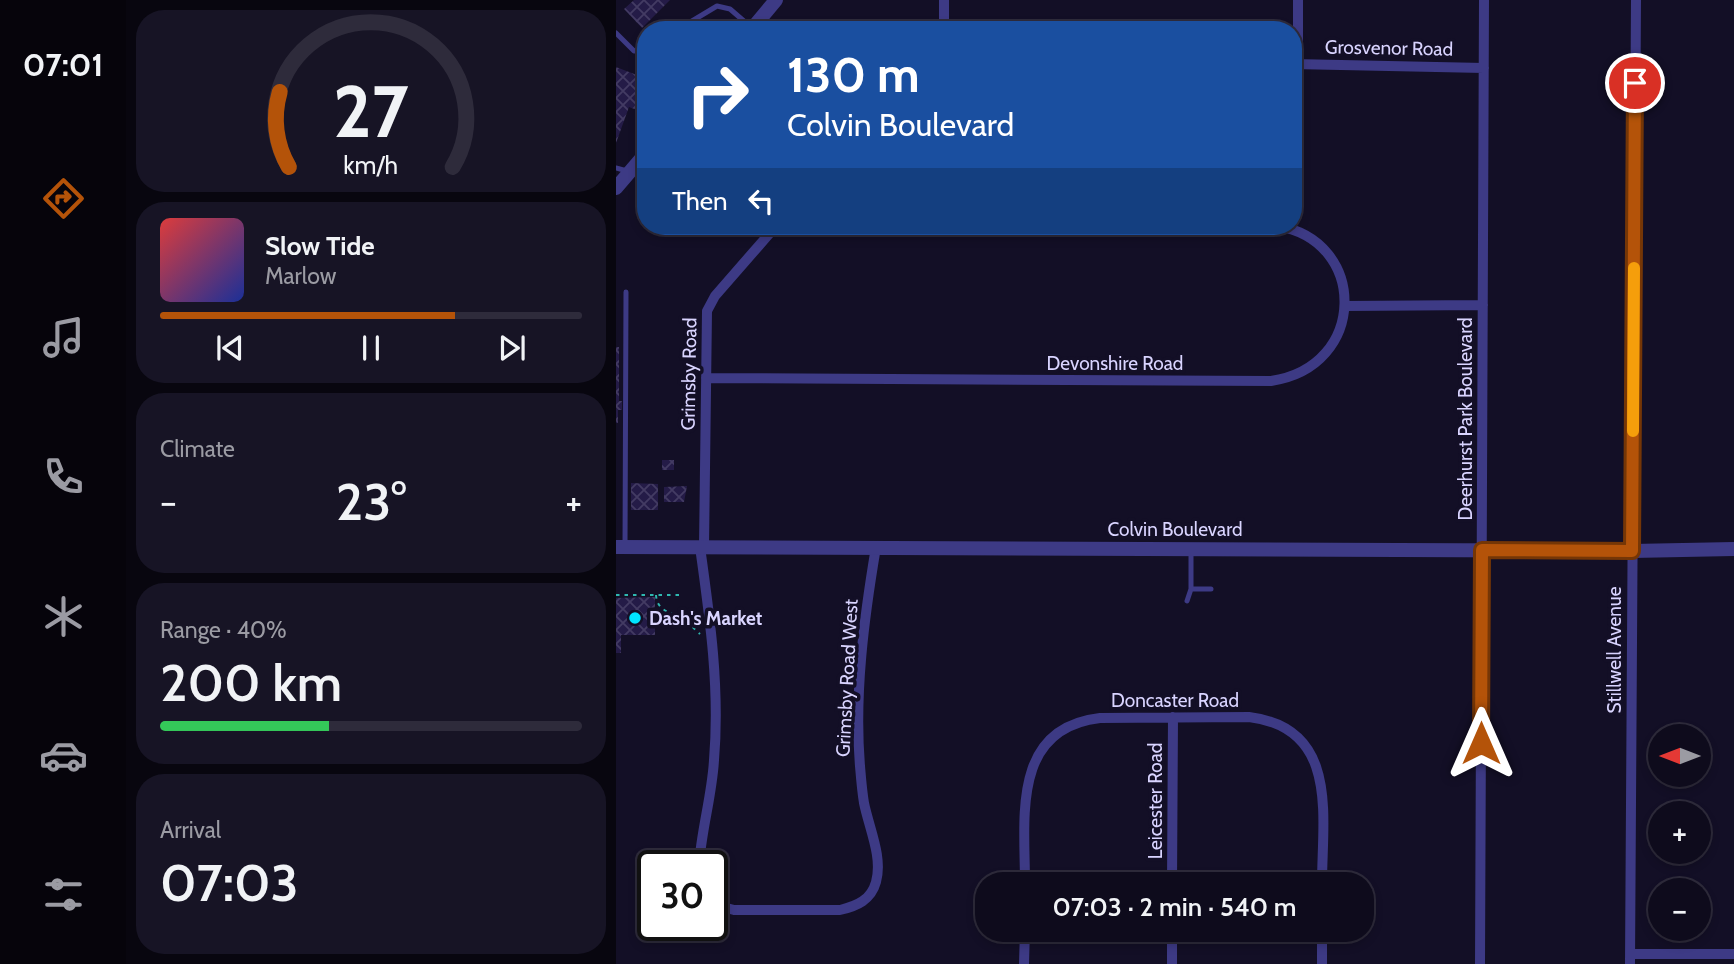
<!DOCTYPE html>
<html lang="en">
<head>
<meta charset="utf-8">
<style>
  :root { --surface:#0e0b1c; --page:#171425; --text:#f1f3f6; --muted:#9b9ba3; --line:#2e2b3b; --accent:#b45309 }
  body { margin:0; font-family:Cabin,sans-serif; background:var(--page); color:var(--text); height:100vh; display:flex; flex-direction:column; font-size:26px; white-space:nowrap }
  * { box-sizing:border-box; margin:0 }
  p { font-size:23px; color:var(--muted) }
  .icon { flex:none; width:38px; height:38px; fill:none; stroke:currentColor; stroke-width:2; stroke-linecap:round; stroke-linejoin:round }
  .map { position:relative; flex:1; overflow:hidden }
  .sheet { display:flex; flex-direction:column; gap:10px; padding:10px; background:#08060f; width:490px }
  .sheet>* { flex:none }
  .banner { position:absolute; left:21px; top:21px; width:665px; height:214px; border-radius:28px; box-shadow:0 4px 10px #0003,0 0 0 2px var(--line); background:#1a4fa0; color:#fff; overflow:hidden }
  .needle { width:46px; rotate:270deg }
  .fabs { position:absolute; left:1032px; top:724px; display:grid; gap:14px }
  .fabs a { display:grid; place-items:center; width:63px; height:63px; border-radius:50%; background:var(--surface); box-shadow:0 4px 10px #0003,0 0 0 2px var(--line); font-size:35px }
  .speed { position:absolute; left:21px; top:850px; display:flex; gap:14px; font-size:35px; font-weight:700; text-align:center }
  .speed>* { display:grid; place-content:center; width:91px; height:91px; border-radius:50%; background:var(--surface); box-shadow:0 4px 10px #0003,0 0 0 2px var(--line); line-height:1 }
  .speed .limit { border:4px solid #111; border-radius:10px; background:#fff; color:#111 }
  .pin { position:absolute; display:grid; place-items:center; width:60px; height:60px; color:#fff; margin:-30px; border:4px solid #fff; border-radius:50%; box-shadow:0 2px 7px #0007 }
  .me { position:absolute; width:77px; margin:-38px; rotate:0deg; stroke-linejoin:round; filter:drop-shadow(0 0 5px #0008) }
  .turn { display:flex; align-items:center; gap:24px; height:147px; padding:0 35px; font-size:32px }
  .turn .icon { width:91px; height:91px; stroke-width:2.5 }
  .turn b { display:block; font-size:49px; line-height:60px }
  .then { display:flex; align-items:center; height:66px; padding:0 35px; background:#0003; gap:14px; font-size:26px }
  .big { font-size:52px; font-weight:600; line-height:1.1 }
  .sheet .tile { flex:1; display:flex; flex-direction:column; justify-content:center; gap:10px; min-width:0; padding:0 24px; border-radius:28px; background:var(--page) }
  .sheet .dial { align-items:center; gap:0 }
  .dial svg { height:182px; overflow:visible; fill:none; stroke:var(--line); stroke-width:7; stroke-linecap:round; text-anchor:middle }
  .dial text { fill:var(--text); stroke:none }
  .song { display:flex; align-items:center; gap:21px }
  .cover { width:84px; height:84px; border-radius:10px; background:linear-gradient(135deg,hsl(0 70% 55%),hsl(230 70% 35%)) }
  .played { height:7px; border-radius:4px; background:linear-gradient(90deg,var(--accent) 70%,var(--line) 70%) }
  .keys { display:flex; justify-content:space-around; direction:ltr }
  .heat { display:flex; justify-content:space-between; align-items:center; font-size:38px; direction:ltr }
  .charge { height:10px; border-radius:5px; background:linear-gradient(90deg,#34c759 40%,var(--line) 0) }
  .trip { position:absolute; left:359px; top:872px; width:399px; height:70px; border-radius:28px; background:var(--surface); box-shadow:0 4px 10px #0003,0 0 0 2px var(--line); font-weight:600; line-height:70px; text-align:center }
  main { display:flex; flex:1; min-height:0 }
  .tabs { display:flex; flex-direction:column; width:126px; justify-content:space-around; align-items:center; background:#06040b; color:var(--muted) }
  .tabs .icon { width:49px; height:49px }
  .tabs .active { color:var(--accent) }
  .tabs b { font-size:32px; color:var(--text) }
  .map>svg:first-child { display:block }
  .building { fill:url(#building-cross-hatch) }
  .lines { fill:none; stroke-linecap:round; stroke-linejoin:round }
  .path { stroke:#2fb8b0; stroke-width:2; stroke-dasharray:3.5 5; stroke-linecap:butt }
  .service { stroke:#3d3a85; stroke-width:5 }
  .minor { stroke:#3d3a85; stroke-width:10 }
  .tertiary { stroke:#3d3a85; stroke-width:14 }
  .route-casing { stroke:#753606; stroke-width:18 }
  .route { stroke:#b45309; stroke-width:12 }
  .slow { stroke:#f59e0b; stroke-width:12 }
  .poi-dot { fill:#00e5ff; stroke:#130f26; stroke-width:2.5 }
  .labels { text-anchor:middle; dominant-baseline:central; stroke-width:7; stroke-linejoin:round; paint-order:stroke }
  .street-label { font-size:19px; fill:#d9d4ff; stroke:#130f26 }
  .poi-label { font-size:19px; font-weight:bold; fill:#d9d4ff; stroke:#130f26; text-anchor:start }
</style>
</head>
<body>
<main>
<nav class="tabs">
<b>07:01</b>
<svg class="icon active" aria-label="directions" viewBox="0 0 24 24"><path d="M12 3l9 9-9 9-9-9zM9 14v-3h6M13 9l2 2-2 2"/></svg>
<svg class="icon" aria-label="music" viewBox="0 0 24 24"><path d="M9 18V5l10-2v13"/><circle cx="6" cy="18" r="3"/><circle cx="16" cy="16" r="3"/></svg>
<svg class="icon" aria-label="phone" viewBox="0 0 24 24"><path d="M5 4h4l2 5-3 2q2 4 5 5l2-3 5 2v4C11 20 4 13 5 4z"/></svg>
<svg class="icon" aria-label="climate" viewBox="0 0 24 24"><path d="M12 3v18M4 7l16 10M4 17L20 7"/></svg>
<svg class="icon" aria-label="car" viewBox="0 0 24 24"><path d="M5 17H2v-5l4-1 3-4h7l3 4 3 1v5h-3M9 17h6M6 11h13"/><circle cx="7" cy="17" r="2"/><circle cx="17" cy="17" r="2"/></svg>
<svg class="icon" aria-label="filters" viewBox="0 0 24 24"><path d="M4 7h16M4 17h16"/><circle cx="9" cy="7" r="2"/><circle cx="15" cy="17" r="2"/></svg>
</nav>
<section class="sheet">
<div class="tile dial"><svg viewBox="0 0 100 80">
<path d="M14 69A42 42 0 1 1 86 69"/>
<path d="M14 69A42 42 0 0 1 10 36" stroke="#b45309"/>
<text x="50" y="56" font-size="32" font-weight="700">27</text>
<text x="50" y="72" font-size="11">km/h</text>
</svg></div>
<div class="tile">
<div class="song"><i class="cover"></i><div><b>Slow Tide</b><p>Marlow</p></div></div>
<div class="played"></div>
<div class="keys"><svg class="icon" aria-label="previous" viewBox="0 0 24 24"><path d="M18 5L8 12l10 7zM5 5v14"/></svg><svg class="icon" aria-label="pause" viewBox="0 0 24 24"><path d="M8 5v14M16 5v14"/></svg><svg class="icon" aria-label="next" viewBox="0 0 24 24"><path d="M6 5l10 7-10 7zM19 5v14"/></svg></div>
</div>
<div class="tile"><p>Climate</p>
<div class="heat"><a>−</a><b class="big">23°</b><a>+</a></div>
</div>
<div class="tile"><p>Range · 40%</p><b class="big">200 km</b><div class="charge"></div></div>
<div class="tile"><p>Arrival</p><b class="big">07:03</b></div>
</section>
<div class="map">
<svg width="1118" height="964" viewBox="0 0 1118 964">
  <defs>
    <pattern id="building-cross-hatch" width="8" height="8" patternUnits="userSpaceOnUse" patternTransform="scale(1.75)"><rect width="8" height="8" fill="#241b47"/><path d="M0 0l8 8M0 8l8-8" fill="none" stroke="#433b63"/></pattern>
  </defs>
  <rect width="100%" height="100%" fill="#130f26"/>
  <path class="building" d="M18,0H54L26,28L8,9Z
    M0,67L26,77L30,76L29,89L21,110L13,107L0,143Z
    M0,347H3V401H6V410H2V423H0Z
    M46,460H58V470H46Z
    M15,483L42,484V510H15Z
    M71,486L68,502H48V487Z
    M39,597V635H5V653H0V598Z"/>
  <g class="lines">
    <path class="path" d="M0,595H63
      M40,595C41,611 54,612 65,618C72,621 78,629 84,634"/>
    <path class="service" d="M61,30L101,6L114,9L136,28
      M0,33L18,51L30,48
      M0,168L11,171
      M9,547L10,292
      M575,549V589H595
      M571,601L575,589"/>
    <path class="minor" d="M328,0V30
      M677,64L868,68
      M682,64V0
      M729,306L867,305
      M90,378L655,381C752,367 752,240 661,226
      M88,547L91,311L99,296L160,226
      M83,866C85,831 96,796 98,760C104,689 94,618 84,547
      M409,884C409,818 395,728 484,718L633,717C724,728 706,817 706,884
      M556,884L557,717
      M96,900L107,907L118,910H224C241,906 255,900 260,882C267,857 253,828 248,803C246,791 245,778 244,766C238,695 248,618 260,547
      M706,929V964
      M1015,954H1118
      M408,964L409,929
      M556,964V929
      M864,964L868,0
      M1014,964L1020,0"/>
    <path class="tertiary" d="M135,30L160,0
      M0,188L30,153
      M0,547L1016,551L1118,549"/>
  </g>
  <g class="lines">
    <defs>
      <path id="route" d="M865,743L866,550L1016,551L1019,83"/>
    </defs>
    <use href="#route" class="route-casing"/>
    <use href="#route" class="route"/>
    <path class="slow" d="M1017,431L1018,268"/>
  </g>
  <circle class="poi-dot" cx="19" cy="618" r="7"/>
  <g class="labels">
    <g class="street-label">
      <text transform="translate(773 48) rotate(1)">Grosvenor Road</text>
      <text x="499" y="363">Devonshire Road</text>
      <text transform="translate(73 374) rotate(-89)">Grimsby Road</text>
      <text transform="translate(849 419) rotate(-90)">Deerhurst Park Boulevard</text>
      <text x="559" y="529">Colvin Boulevard</text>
      <text transform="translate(998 650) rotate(-90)">Stillwell Avenue</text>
      <text transform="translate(231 678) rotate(-87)">Grimsby Road West</text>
      <text x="559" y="700">Doncaster Road</text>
      <text transform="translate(539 801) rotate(-90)">Leicester Road</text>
    </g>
    <g class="poi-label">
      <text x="33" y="618">Dash's Market</text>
    </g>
  </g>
</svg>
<div class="fabs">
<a><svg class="needle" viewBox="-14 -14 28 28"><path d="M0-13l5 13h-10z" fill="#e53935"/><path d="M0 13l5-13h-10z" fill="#9b9ba3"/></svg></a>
<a>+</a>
<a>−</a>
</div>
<div class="speed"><div class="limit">30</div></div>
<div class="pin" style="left:1019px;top:83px;background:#d93025"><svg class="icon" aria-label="arrive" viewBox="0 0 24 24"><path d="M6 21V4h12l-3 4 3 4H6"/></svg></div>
<svg class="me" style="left:865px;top:743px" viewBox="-20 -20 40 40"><path d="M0-17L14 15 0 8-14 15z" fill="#b45309" stroke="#fff" stroke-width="4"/></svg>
<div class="trip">07:03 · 2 min · 540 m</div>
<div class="banner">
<div class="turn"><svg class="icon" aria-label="right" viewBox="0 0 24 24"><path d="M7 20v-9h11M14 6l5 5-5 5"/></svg><div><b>130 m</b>Colvin Boulevard</div></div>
<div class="then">Then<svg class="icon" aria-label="left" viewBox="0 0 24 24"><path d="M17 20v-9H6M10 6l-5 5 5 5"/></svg></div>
</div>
</div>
</main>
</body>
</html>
